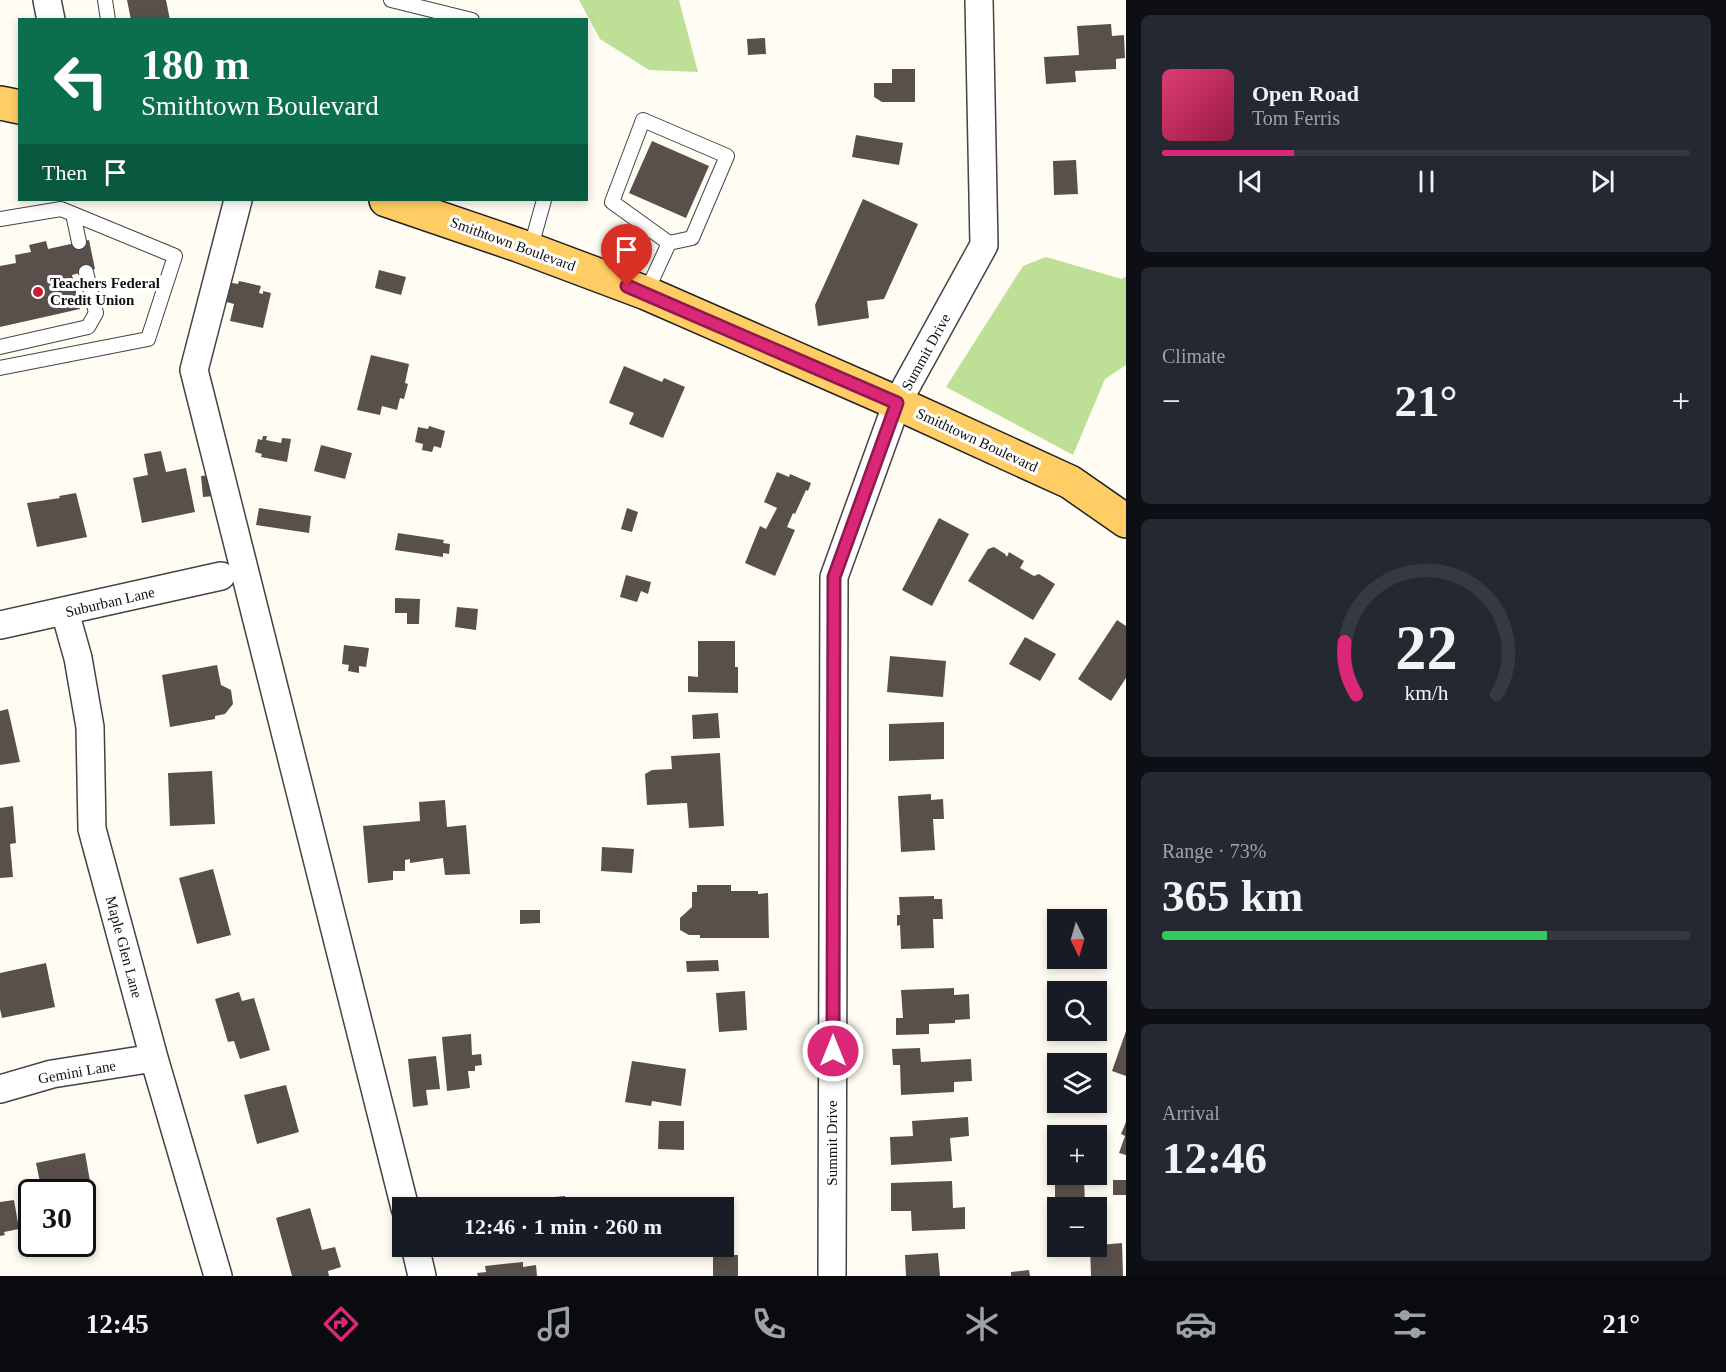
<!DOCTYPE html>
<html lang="en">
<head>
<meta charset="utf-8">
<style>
  :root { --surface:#171b24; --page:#242831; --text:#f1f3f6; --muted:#9ea1a6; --line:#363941; --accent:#db2777 }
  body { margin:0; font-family:Georgia,serif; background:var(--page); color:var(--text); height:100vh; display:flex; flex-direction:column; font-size:22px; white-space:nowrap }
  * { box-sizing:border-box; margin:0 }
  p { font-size:20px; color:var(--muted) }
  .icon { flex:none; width:33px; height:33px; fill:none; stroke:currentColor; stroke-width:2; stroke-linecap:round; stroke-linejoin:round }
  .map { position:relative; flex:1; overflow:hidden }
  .details { display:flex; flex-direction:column; gap:15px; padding:15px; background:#0d0f14; width:600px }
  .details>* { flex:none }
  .banner { position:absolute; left:18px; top:18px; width:570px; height:183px; border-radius:0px; box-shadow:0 3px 9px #0003; background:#0b6e4f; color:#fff; overflow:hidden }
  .needle { width:39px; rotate:175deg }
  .buttons { position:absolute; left:1047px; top:909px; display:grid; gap:12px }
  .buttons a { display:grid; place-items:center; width:60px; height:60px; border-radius:0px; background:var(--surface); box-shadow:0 3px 9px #0003; font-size:30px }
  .speed { position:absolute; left:18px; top:1179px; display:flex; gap:12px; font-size:30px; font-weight:700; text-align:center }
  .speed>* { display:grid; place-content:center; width:78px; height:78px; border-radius:50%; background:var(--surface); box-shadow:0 3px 9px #0003; line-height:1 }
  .speed .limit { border:3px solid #111; border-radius:9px; background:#fff; color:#111 }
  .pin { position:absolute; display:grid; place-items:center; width:51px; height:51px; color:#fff; margin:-62px -26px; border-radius:50% 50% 50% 0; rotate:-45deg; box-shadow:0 0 6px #0007 }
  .pin .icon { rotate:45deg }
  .me { position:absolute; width:66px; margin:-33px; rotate:0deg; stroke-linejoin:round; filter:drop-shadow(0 0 4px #0008) }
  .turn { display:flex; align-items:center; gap:21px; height:126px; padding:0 24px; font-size:27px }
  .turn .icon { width:78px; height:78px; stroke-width:2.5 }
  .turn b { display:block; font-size:42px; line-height:51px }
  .then { display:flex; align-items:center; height:57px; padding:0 24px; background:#0003; gap:12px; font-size:22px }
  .big { font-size:45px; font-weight:700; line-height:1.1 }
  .details .card { flex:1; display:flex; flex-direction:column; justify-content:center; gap:9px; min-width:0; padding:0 21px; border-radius:9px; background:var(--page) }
  .details .dial { align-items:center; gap:0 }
  .dial svg { height:156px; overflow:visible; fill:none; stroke:var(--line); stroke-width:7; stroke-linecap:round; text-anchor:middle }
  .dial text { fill:var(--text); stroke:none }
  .song { display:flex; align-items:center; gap:18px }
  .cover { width:72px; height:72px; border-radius:9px; background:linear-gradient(135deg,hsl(340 70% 55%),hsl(340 70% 35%)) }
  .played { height:6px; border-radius:3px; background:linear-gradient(90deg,var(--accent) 25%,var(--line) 25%) }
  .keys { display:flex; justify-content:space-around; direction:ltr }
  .heat { display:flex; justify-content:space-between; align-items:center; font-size:33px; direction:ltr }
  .charge { height:9px; border-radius:4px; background:linear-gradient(90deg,#34c759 73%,var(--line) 0) }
  .trip { position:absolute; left:392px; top:1197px; width:342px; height:60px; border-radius:0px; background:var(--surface); box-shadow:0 3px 9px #0003; font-weight:700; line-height:60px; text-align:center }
  .dock { display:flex; height:96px; justify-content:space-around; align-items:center; background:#090b0e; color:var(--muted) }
  .dock .icon { width:42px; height:42px }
  .dock .on { color:var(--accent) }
  .dock b { font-size:27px; color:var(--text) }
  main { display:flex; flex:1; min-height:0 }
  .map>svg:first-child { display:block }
  .forest { fill:#bde096 }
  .building { fill:#5a504b }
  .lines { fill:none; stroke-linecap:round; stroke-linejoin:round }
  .lane-casing { stroke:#434343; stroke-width:16 }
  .street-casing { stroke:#434343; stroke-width:30 }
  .primary-casing { stroke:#212121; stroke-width:36 }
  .lane { stroke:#fff; stroke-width:14 }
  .street { stroke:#fff; stroke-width:27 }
  .primary { stroke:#ffcd63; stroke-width:33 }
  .route-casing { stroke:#8e194d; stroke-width:15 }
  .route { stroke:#db2777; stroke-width:10 }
  .poi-dot { fill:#cc1b31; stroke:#fff; stroke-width:2 }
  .labels { text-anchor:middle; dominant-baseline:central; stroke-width:6; stroke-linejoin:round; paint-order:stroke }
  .street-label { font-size:15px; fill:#101010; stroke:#fff }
  .poi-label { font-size:15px; font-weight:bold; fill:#101010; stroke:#fff; text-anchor:start }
</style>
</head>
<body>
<main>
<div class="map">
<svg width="1126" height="1276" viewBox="0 0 1126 1276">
  <rect width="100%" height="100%" fill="#fffcf3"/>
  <path class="forest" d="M579,0H679L698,72L649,70L600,39Z
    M1046,257L1122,279L1126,276V365L1105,379L1073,455L946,387L1023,266Z"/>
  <path class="building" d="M127,0H166L170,20H131Z
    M1111,24L1112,36L1124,35L1125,58L1116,59V69L1075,71L1076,82L1046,84L1044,57L1079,55L1077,26Z
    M765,38L766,54L748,55L747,39Z
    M892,69H915V102H882L874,97V83H892Z
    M856,135L903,143L899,165L852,157Z
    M652,141L709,166L686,218L629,193Z
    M1076,160L1078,194L1054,195L1053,161Z
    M863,199L918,224L884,299L867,301L869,318L818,326L815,305Z
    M89,240L95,269L72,275L80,309L0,327V266L16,263L15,255L31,252L29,245L46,241L48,249Z
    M379,270L406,277L401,295L375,288Z
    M239,281L261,286L259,293L263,294V291L271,293L263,328L230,321L234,304L223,301L227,282L238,284Z
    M371,355L409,364L405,383L408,384L404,399L400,398L397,410L382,406L380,415L357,410Z
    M624,366L662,382L664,378L685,387L663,438L629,424L634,413L609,403Z
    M429,426L445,431L441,448L434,446L432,452L422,450L423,444L415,442L418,427L428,429Z
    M263,436H267L266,440L281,443L282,438L291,439L287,462L261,457L262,454L255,452L258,439L262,440Z
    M321,445L352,453L345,479L314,471Z
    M161,451L166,472L186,468L195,512L142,523L133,478L148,475L144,454Z
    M777,472L789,477L790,474L811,483L808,491L806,490L795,514L793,513L787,527L795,530L775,576L745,563L760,526L766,529L777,508L764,502Z
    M212,475L214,496L203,497L201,476Z
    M76,493L87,537L37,547L27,503L60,498L59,496Z
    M259,508L311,516L309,533L256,525Z
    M627,508L638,512L632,532L621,529Z
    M939,518L969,534L932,606L902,590Z
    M398,533L444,540L443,543L450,544L449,554L443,553V557L395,550Z
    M994,547L1005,554L1007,557L1009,552L1024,561L1020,568L1034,576L1039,574L1055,584L1033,620L968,581L988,549Z
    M626,575L651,582L648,594L641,591L637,602L620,597Z
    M395,598L420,599L419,624H407V613H395Z
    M457,607L478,609L476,630L455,627Z
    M1117,620L1126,626V678L1111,701L1078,679Z
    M1025,637L1056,654L1040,681L1009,664Z
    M698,641H735V667H738V693L688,692V676L698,677Z
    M344,645L369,648L366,667L359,666V673L348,671L349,665L342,664Z
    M890,656L946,661L943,697L887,692Z
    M217,665L221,685L231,690L233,704L225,714L215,716V719L170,727L162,675Z
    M8,709L20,762L0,765V711Z
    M718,713L720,738L693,739L692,715Z
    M944,722V759L889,761V724Z
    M720,753L724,826L689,828L687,803L647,805L645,774L652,770L672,769L671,756Z
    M212,771L215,824L170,826L168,773Z
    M931,794V800L943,799L944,819H933L935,850L901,852L898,796Z
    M445,800L447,827L466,825L470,874L445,875L443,858L410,863V859L405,860V871H393V880L368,883L363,826L420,821L419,802Z
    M13,806L16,843L10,844L13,877L0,878V808Z
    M602,847L634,849L632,873L601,871Z
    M213,869L231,935L197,944L179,878Z
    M697,885H731V891H758V894L768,893L769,938H700V935H689L680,930V918L692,907V892H697Z
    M934,896V899H942L943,919H933L934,948L901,949L900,925L897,926V915H900L899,897Z
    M520,910H540V923L520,924Z
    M718,960L719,971L687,972L686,961Z
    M46,963L55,1007L2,1018L0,1009V973Z
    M954,988V995L969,994L970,1019L955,1020V1023L929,1024V1034L896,1035V1018H903L901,990Z
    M745,991L747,1030L719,1032L716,993Z
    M239,992L242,1001L254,998L270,1050L240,1059L234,1041L228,1042L215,999Z
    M1126,1031V1076L1112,1071Z
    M471,1034L472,1055L481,1054L482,1065L475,1066V1071H468L470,1088L447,1091L442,1037Z
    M920,1048L921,1062L971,1059L972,1081L954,1082V1092L901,1095L900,1065H893L892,1049Z
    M436,1056L440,1089L426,1090L428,1105L413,1107L408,1059Z
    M632,1061L686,1069L681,1106L652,1101L651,1106L625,1102Z
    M286,1085L299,1132L257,1144L244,1095Z
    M968,1117L969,1136L950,1138L952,1161L891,1165L890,1137L913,1136L912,1121Z
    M659,1121H684V1150L658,1149Z
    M1126,1122V1155L1119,1153L1125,1136L1121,1134Z
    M85,1153L93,1198L82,1200V1192H42L36,1163Z
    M1084,1176L1085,1208L1055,1209V1177Z
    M1113,1180H1126V1195H1113Z
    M952,1181L953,1208L965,1207V1229L912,1231L911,1211H891V1183Z
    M565,1196L566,1208H523V1200Z
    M14,1200L19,1229L4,1232L5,1235L0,1236V1202Z
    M310,1208L322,1250L335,1247L341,1267L328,1271L329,1276H292L276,1218Z
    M723,1213H731V1255H738V1276H713V1257H687L688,1246H723Z
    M1122,1243L1123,1276H1091L1090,1246Z
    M938,1253L940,1276H906L905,1255Z
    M523,1262V1267L536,1265L537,1276H478L477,1273L486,1272L485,1266Z
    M1029,1270L1030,1276H1011V1272Z"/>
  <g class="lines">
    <defs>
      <path id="lane" d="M105,0L108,20
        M391,0L472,20
        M643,120L727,156L692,238L669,243L612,202Z
        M73,214L79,242
        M0,219L61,209L175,256L148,339L0,368
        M530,250L544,200
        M646,293L669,243
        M0,347L88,327L96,313L86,272"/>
      <path id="street" d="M47,0L51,20
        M238,200L194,370L405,1208
        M65,612L78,658L90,727L92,829L154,1058L218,1276
        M0,625L221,576
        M0,1089L52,1074L154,1058
        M415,1246L422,1276
        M832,1276L834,577L897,403L984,245L979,0"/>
      <path id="primary" d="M0,103L20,107
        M386,200L518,245L646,293L897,403L1070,482L1126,521"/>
    </defs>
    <use href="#lane" class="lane-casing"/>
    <use href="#street" class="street-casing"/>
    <use href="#primary" class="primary-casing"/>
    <use href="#lane" class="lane"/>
    <use href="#street" class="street"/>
    <use href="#primary" class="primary"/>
  </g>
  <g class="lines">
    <defs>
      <path id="route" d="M627,286L897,403L834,577L833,1051"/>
    </defs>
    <use href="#route" class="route-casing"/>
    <use href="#route" class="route"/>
  </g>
  <circle class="poi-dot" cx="38" cy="292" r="6"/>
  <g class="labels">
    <g class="street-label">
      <text transform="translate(513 244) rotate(20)">Smithtown Boulevard</text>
      <text transform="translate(926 352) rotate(-61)">Summit Drive</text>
      <text transform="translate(977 440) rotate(25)">Smithtown Boulevard</text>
      <text transform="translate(110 602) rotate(-13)">Suburban Lane</text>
      <text transform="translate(124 947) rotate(75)">Maple Glen Lane</text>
      <text transform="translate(77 1072) rotate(-10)">Gemini Lane</text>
      <text transform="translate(832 1143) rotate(-90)">Summit Drive</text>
    </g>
    <g class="poi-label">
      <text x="50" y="283">Teachers Federal<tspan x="50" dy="17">Credit Union</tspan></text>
    </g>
  </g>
</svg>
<div class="buttons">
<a><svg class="needle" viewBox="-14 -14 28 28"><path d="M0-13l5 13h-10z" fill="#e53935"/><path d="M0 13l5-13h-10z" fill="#9ea1a6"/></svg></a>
<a><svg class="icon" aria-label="search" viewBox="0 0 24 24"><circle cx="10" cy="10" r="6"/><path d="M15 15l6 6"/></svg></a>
<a><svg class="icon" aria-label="layers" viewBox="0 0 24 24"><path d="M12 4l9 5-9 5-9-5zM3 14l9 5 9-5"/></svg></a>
<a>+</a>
<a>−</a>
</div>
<div class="speed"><div class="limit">30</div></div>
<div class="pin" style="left:627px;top:286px;background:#d93025"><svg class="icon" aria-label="arrive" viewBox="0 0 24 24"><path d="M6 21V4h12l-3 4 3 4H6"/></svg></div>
<svg class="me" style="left:833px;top:1051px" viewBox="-20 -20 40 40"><circle r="17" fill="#db2777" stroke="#fff" stroke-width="3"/><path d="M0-11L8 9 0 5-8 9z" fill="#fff"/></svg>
<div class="trip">12:46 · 1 min · 260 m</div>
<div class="banner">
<div class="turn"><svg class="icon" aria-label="left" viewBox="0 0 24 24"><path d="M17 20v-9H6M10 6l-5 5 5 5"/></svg><div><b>180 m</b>Smithtown Boulevard</div></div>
<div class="then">Then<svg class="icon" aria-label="arrive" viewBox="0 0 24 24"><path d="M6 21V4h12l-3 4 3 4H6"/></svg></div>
</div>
</div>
<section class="details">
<div class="card">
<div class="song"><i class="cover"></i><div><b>Open Road</b><p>Tom Ferris</p></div></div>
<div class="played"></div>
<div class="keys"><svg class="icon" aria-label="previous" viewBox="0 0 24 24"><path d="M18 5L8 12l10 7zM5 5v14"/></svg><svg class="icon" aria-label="pause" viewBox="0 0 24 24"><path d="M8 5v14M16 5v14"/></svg><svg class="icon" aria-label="next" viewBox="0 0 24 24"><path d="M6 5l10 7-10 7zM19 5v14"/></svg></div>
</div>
<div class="card"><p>Climate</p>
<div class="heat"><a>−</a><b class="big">21°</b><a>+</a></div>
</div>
<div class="card dial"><svg viewBox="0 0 100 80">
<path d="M14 69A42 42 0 1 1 86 69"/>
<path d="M14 69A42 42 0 0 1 8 42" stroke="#db2777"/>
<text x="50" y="56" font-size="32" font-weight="700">22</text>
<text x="50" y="72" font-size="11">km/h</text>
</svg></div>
<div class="card"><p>Range · 73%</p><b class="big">365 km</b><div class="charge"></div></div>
<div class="card"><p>Arrival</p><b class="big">12:46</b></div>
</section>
</main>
<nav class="dock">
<b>12:45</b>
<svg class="icon on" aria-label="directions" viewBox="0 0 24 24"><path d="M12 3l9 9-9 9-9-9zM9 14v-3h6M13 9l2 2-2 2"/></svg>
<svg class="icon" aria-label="music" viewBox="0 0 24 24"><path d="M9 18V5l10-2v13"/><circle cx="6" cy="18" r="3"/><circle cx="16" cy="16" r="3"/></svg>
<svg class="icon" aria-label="phone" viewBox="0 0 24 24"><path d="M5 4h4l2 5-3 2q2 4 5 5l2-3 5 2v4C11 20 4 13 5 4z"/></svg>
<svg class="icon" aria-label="climate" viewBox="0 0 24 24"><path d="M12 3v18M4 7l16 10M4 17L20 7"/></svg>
<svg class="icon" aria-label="car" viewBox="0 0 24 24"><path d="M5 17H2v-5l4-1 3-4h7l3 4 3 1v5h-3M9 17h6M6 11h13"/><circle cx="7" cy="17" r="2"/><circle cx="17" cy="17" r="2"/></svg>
<svg class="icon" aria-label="filters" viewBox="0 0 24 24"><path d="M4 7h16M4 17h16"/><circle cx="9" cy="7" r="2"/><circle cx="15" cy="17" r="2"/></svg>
<b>21°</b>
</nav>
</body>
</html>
